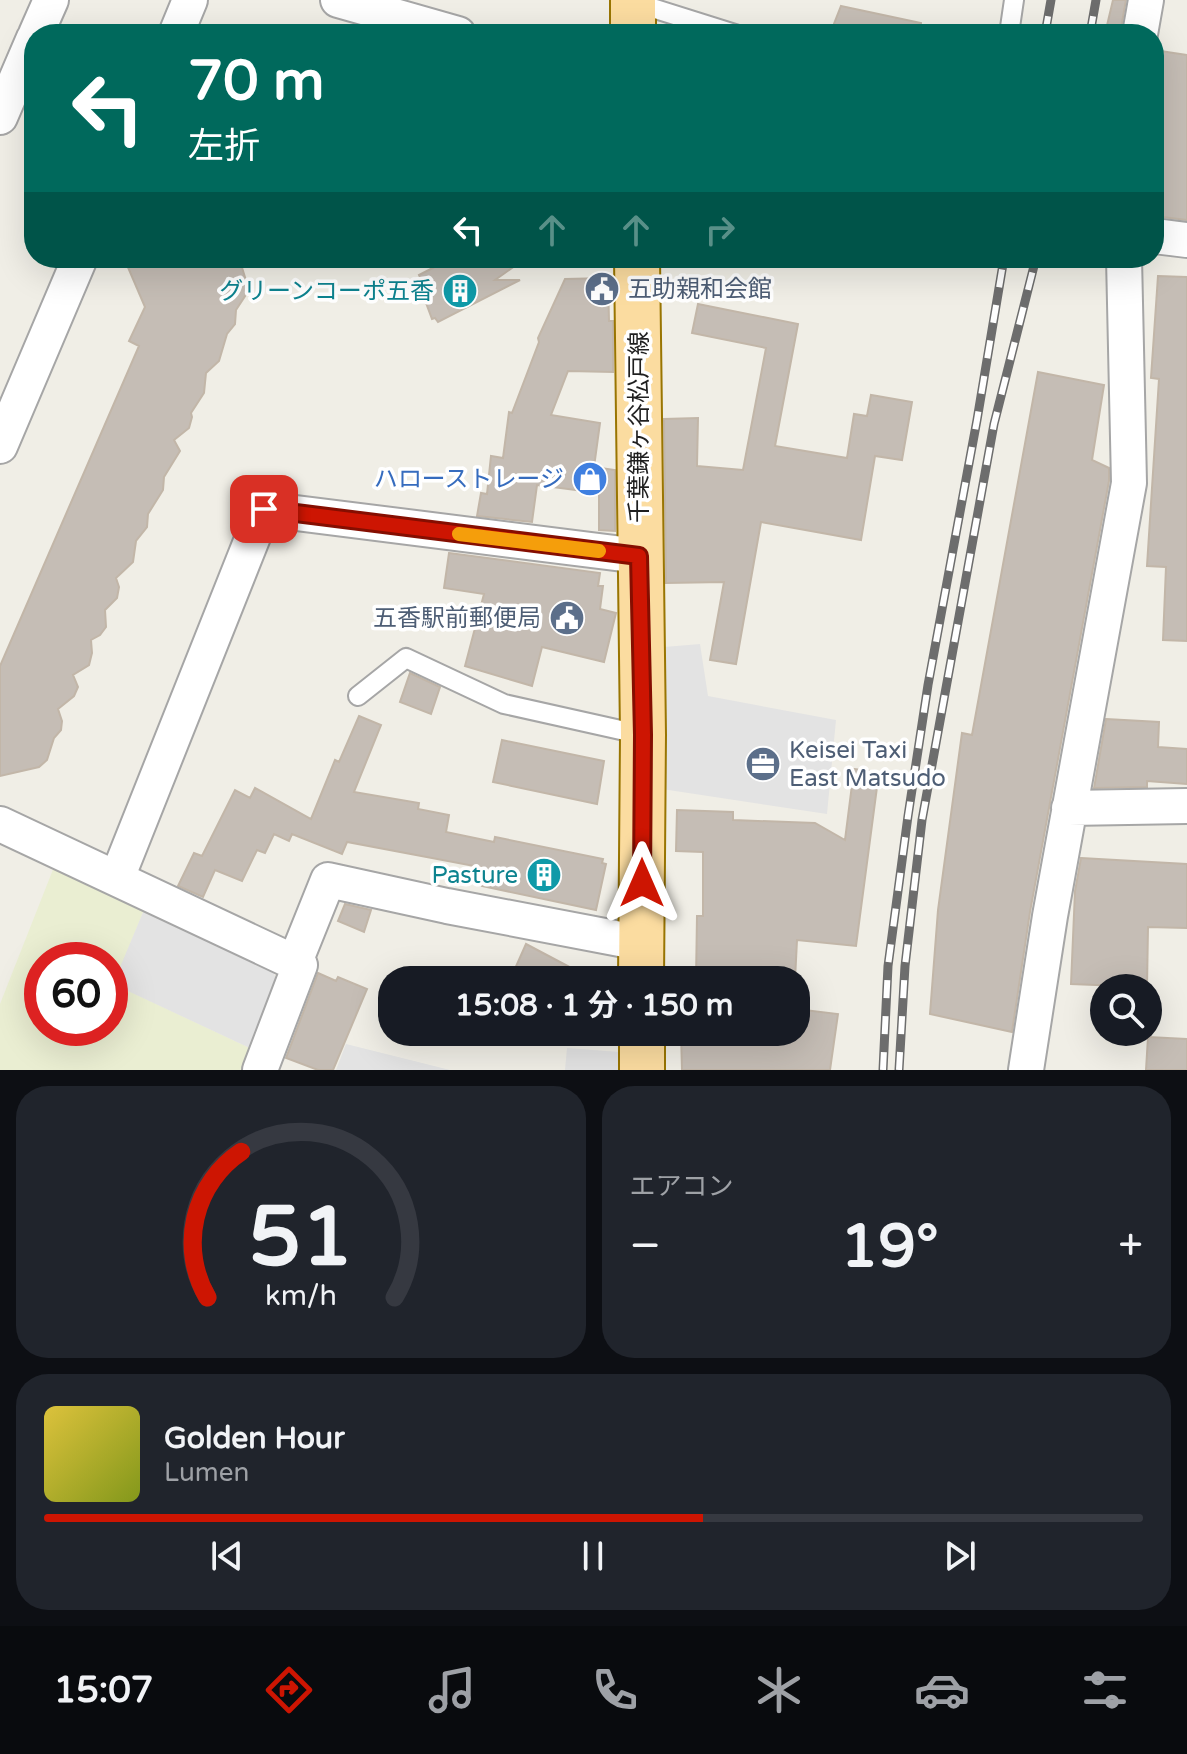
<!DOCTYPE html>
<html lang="ja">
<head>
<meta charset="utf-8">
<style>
  :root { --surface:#171b24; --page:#20242c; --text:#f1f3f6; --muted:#9ea1a6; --line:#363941; --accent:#cd1502 }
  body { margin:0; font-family:"Varela Round","Noto Sans JP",sans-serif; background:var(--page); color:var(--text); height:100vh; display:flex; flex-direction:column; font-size:30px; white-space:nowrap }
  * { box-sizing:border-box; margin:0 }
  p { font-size:26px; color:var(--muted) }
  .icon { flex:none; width:44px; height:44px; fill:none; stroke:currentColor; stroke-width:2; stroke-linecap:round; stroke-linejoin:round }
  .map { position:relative; height:1070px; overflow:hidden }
  .drawer { display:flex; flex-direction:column; gap:16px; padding:16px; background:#0d0f14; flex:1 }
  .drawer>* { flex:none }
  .banner { position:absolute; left:24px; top:24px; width:1140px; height:244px; border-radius:32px; box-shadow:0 8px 32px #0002; background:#00695c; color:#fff; overflow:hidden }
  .controls { position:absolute; left:1090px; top:974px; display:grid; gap:16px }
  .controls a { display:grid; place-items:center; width:72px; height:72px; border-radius:50%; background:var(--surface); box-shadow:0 8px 32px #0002; font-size:40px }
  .speed { position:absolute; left:24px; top:942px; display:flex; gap:16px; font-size:40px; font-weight:700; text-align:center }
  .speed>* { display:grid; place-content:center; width:104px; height:104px; border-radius:50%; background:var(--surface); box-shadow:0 8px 32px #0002; line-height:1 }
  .speed .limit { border:12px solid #d22; background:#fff; color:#111 }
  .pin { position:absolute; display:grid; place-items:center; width:68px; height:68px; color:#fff; margin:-34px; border-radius:16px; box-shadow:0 4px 12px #0006 }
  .me { position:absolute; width:88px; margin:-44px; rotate:0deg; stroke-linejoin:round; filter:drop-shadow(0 0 6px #0008) }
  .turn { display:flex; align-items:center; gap:28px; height:168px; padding:0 32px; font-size:36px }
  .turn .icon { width:104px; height:104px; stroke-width:2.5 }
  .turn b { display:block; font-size:56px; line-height:68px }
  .lanes { display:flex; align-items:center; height:76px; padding:0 32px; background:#0003; justify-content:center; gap:40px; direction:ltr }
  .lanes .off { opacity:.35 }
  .big { font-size:60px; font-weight:700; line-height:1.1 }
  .drawer .widget { flex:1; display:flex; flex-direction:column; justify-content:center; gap:12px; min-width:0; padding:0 28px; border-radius:32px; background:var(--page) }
  .drawer .dial { align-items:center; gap:0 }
  .dial svg { height:208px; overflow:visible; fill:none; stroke:var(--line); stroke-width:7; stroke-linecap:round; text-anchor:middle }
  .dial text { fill:var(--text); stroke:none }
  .song { display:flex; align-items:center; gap:24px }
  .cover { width:96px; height:96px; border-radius:12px; background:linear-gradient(135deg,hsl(50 70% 55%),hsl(70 70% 35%)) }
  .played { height:8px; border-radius:4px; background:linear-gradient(90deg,var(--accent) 60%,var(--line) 60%) }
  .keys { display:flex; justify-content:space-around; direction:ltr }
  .heat { display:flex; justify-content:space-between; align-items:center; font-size:44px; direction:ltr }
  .drawer .tiles { flex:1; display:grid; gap:16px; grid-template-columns:1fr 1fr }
  .widget:last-child { grid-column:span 2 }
  .trip { position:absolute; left:378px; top:966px; width:432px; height:80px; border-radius:32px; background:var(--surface); box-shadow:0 8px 32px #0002; font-weight:700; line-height:80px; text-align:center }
  .dock { display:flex; height:128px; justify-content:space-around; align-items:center; background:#090b0e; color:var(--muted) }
  .dock .icon { width:56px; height:56px }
  .dock .active { color:var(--accent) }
  .dock b { font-size:36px; color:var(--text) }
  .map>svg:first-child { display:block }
  .farmland { fill:#eaeed2; fill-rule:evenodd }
  .parking { fill:#e3e3e3 }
  .building { fill:#c5bdb5; stroke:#c2b6a8; stroke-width:2 }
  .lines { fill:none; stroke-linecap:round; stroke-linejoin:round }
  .lane-casing { stroke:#a6a6a6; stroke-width:22 }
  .street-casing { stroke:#a6a6a6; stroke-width:38 }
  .primary-casing { stroke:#997502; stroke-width:48 }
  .lane { stroke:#fff; stroke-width:18 }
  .street { stroke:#fff; stroke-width:34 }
  .primary { stroke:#fbdca0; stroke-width:44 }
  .rail-casing { stroke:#6d6d6d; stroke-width:9 }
  .rail { stroke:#fff; stroke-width:6; stroke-dasharray:18; stroke-linecap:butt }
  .route-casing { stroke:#850e01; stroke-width:20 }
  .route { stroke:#cd1502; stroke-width:14 }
  .slow { stroke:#f59e0b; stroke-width:14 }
  .labels { text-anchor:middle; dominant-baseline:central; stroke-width:7; stroke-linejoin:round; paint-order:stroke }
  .service-label { font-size:24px; fill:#4e5e75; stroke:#fff; text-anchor:start }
  .culture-label { font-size:24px; fill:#0d838f; stroke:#fff; text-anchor:end }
  .street-label { font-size:24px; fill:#1f1f1f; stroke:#fff }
  .shop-label { font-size:24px; fill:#366cbe; stroke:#fff; text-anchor:end }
</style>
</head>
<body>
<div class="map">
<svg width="1187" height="1070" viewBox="0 0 1187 1070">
  <rect width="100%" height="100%" fill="#f0eee6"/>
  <path class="farmland" d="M54,867L144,910L114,984L254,1050L246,1070H0V1004ZM42,960H110V1028H42Z"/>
  <path class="parking" d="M700,644L708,696L836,720L827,814L662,789L664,647Z
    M144,910L271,968L280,987L254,1050L113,984Z
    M346,1044L450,1070H336Z
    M567,1048L619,1052V1070H565Z"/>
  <path class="building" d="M1113,0H1126L1120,34H1105Z
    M841,6L921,23L920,34H830Z
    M1154,50L1187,55V220L1154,216V177L1160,112H1154Z
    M124,258H239L249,290L236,310L235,324L227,334L219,361L206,373L204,393L191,413L192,417L189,428L174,440L180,451L164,477L163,490L148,514L147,527L136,541L133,562L116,578L119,587L117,598L105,610L106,627L100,635L91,640L92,653L89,665L73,675L78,687L74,696L58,709L62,721L61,730L54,738L47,760L39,767L0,776V666L139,346L129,341L145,307Z
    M452,258H526L495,280H520L438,322L435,318L432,319L422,292L426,289L419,275Z
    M1158,276L1187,277V641L1163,640L1166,567L1147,566L1159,379L1151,378Z
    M608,278L609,321H613V372L568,371L551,415L600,423L594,467L615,470V531L599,530V493L537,485L532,522L477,516L481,493L487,494L491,456L503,458L509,412L512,413L539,342L538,338L565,279Z
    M698,304L798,324L775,446L847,458L854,414L867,416L871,395L912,402L902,460L875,456L861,540L761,522L736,664L710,660L724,582L666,583L664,419L698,418L697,466L743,470L766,348L692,333Z
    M1038,372L1104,385L1092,460L1109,468V481L1030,912L1012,1032L930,1014L938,910L962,733L972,735Z
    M449,553L600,573L598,586H603L600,609L616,613L604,662L542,647L532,686L465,666L484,594L444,588Z
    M410,673L440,687L431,714L400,702Z
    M359,716L381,725L354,792L419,803L418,809L449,815L446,832L494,842L495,837L603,859L602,863L606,864L596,910L482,886L485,868L347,842L342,854L292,834L289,841L274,834L265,853L257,850L242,881L215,870L203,897L178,886L194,853L202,856L235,790L250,798L255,788L311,819L335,760L339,762Z
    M1106,719L1159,722L1158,747L1187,749V784L1147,781V787L1094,788Z
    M502,740L604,761L597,804L493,782Z
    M854,769L879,772L856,946L797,940L795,980H696L697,916H703V852L676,851L677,810L733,812V820L815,823L845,840Z
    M1081,858L1187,864V928L1148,927L1147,987L1071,984L1075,891Z
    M345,904L371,910L364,932L338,921Z
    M526,944L594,980H510Z
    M318,973L336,981L338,977L367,989L333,1070H318L286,1058Z
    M796,1009L838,1014L830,1070H682L681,1032H796Z
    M1148,1037L1187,1039V1070H1146Z"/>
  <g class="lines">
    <defs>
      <path id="lane" d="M633,2L735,34
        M1009,34L1014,0
        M358,696L406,658L504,704L643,735"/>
      <path id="street" d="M338,0L458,34
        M36,34L51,0
        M176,34L190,0
        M1140,34L1146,0
        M0,117L34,38
        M1154,236L1187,240
        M0,446L80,258
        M1069,808L1187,806
        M0,824L300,965L260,1070
        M117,878L264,509L639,556
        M295,962L328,880L447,906L641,943
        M1026,1070L1050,916L1129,483L1124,258"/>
      <path id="primary" d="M633,0V34
        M637,258L643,735L641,980
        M642,1032V1070"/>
    </defs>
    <use href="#lane" class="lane-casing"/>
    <use href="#street" class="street-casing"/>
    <use href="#primary" class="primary-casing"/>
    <use href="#lane" class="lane"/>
    <use href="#street" class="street"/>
    <use href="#primary" class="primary"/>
    <defs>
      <path id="rail" d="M1045,34L1051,0
        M1090,34L1096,0
        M883,1070L888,966L908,816L928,685L977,420L1004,258
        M899,1070L905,966L922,820L994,424L1036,258"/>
    </defs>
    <use href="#rail" class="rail-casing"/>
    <use href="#rail" class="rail"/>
  </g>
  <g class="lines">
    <defs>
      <path id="route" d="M264,509L639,556L643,735L642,883"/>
    </defs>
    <use href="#route" class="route-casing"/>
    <use href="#route" class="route"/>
    <path class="slow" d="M459,534L599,551"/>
  </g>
  <defs>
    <symbol id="civic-disc" viewBox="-11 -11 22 22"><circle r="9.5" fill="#5c6f8a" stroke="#fff"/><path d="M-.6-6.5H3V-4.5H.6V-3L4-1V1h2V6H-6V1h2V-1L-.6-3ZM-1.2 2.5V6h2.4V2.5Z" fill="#fff"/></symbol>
    <symbol id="building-disc" viewBox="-11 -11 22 22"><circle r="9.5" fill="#0f9aa8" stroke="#fff"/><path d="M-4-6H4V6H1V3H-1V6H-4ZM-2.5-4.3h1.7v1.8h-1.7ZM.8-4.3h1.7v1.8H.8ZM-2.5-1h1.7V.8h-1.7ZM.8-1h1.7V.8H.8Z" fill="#fff"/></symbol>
    <symbol id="shop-disc" viewBox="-11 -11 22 22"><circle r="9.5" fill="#3f7fe0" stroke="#fff"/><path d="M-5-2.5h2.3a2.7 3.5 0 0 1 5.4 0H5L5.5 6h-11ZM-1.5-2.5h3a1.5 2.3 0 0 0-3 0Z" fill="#fff"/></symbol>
    <symbol id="office-disc" viewBox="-11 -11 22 22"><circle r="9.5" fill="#5c6f8a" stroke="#fff"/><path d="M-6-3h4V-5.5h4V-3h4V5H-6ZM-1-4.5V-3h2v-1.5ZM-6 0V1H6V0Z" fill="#fff"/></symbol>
  </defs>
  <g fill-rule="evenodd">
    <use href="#civic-disc" x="582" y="269" width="40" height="40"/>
    <use href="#building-disc" x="440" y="271" width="40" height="40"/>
    <use href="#shop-disc" x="570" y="459" width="40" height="40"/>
    <use href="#civic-disc" x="547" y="598" width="40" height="40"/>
    <use href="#office-disc" x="743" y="744" width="40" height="40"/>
    <use href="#building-disc" x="524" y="855" width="40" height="40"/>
  </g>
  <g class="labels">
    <g class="service-label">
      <text x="628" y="289">五助親和会館</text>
      <text x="541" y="618" text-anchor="end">五香駅前郵便局</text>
      <text x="789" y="750">Keisei Taxi<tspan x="789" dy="28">East Matsudo</tspan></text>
    </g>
    <g class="culture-label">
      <text x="434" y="291">グリーンコーポ五香</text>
      <text x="518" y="875">Pasture</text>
    </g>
    <g class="street-label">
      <text transform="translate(639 427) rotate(-90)">千葉鎌ヶ谷松戸線</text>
    </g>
    <g class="shop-label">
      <text x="564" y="479">ハローストレージ</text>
    </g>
  </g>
</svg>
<div class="controls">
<a><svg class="icon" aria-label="search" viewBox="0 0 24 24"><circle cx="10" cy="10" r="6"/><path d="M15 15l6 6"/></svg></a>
</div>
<div class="speed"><div class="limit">60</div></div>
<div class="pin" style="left:264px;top:509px;background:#d93025"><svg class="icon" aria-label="arrive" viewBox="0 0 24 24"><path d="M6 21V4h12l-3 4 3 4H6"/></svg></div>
<svg class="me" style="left:642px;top:883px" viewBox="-20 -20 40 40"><path d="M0-17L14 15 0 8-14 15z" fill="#cd1502" stroke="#fff" stroke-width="4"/></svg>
<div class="trip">15:08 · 1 分 · 150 m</div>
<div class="banner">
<div class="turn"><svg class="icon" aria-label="left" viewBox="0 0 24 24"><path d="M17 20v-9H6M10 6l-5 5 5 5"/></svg><div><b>70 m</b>左折</div></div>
<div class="lanes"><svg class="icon" aria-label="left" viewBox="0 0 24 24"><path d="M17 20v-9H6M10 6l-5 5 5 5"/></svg><svg class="icon off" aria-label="ahead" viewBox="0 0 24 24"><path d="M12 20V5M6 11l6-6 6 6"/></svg><svg class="icon off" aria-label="ahead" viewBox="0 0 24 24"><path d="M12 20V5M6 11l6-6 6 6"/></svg><svg class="icon off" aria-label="right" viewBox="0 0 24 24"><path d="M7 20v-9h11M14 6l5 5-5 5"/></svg></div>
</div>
</div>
<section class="drawer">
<div class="tiles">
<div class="widget dial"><svg viewBox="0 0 100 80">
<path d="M14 69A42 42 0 1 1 86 69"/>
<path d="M14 69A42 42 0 0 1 27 13" stroke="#cd1502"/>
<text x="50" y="56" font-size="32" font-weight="700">51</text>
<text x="50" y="72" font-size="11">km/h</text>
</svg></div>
<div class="widget"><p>エアコン</p>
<div class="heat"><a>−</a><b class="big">19°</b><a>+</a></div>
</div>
<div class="widget">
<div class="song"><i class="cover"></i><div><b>Golden Hour</b><p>Lumen</p></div></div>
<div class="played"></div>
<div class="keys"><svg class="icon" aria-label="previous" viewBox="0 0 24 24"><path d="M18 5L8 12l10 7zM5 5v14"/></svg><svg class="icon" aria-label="pause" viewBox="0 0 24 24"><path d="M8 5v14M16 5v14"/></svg><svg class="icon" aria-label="next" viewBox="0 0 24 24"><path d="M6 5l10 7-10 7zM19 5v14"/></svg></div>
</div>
</div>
</section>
<nav class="dock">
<b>15:07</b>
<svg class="icon active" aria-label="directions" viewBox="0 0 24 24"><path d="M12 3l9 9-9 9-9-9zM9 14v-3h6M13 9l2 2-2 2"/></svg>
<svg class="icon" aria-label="music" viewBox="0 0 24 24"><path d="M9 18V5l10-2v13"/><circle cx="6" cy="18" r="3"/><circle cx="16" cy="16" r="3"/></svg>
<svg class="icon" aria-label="phone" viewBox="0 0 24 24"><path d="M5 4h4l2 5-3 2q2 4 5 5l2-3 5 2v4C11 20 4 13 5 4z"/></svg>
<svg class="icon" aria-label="climate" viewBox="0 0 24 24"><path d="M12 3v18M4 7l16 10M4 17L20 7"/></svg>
<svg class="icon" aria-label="car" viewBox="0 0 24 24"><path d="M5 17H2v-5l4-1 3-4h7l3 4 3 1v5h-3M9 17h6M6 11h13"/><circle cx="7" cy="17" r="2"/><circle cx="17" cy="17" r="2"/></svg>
<svg class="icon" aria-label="filters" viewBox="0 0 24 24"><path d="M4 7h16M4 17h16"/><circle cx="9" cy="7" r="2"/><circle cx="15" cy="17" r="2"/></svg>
</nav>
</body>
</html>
